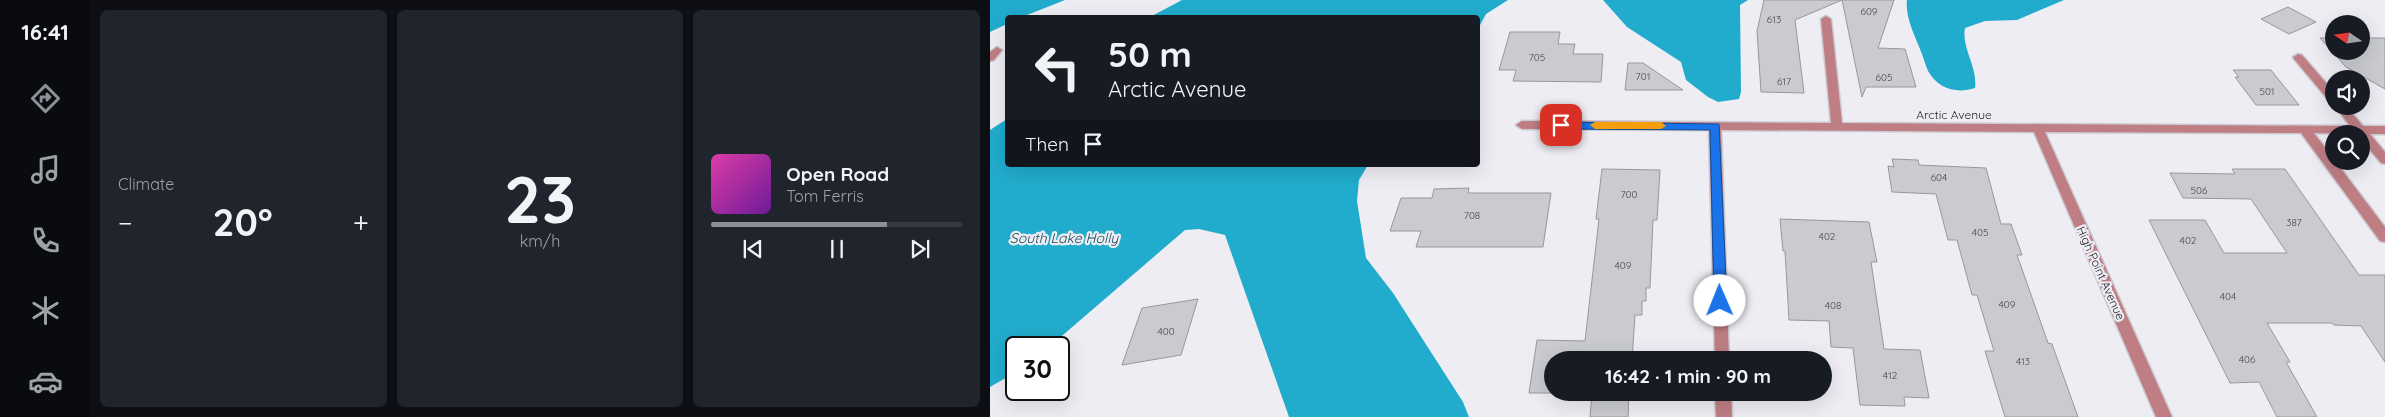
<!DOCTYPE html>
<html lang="en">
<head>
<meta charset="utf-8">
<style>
  :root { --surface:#171b24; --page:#20242c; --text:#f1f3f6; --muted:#9ea1a6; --line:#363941; --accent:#8c9099 }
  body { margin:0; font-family:Quicksand,sans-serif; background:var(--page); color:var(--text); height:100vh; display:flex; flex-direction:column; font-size:19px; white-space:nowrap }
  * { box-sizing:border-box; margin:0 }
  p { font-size:16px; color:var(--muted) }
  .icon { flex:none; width:28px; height:28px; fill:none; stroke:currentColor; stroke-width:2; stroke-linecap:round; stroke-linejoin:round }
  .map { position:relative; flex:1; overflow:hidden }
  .sheet { display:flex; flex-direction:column; gap:10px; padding:10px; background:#0d0f14; width:900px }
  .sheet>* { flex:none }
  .hud { position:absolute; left:15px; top:15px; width:475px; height:152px; border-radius:5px; box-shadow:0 5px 20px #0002; background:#171b24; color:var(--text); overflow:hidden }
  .needle { width:32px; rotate:283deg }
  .buttons { position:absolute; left:1335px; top:15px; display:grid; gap:10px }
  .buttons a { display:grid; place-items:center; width:45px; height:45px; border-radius:50%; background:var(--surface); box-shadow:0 5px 20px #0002; font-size:25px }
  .speed { position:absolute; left:15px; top:336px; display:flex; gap:10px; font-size:25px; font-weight:700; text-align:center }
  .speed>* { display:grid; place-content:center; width:65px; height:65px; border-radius:50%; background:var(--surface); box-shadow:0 5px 20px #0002; line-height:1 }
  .speed .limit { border:2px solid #111; border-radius:8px; background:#fff; color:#111 }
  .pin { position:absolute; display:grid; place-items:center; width:42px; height:42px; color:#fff; margin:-21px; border-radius:10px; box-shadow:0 2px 8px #0006 }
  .me { position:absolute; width:55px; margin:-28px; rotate:359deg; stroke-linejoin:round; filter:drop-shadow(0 0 4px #0008) }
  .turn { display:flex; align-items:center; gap:18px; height:105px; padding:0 20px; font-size:22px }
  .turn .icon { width:65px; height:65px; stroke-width:2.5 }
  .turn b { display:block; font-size:35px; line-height:42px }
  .then { display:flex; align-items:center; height:48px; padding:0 20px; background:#0003; gap:10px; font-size:19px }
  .big { font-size:38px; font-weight:700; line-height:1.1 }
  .sheet .widget { flex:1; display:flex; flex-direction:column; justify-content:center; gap:8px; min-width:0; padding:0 18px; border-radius:8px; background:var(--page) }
  .sheet .dial { align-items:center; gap:0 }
  .dial b { font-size:65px; line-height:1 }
  .song { display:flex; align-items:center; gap:15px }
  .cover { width:60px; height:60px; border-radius:8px; background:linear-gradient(135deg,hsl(320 70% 55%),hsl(280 70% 35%)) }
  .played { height:5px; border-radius:2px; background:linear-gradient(90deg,var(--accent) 70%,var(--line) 70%) }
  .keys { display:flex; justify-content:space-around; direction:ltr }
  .heat { display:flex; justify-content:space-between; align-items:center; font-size:28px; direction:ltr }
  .sheet .tiles { flex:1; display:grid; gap:10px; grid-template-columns:repeat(3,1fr) }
  .trip { position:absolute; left:554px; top:351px; width:288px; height:50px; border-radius:25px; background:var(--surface); box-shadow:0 5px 20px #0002; font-weight:700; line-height:50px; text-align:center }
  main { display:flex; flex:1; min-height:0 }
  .menu { display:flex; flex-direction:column; width:90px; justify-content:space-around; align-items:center; background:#090b0e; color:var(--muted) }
  .menu .icon { width:35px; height:35px }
  .menu .current { color:var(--accent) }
  .menu b { font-size:22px; color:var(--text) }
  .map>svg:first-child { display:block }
  .water { fill:#21accd }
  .building { fill:#cacbd0; stroke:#97989d }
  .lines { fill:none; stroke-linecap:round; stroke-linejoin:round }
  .minor-casing { stroke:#cbcbd1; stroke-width:3 }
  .minor { fill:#be7e84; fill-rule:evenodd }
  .route { fill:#1a73e8; stroke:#114b97 }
  .slow { fill:#f59e0b }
  .labels { text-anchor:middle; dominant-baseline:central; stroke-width:4.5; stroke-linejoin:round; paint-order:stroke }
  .number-label { font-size:10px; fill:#47474a }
  .street-label { font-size:12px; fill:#1b1b1d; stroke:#ededf3 }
  .water-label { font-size:14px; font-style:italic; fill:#164c5a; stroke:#ededf3 }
</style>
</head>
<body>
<main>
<nav class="menu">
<b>16:41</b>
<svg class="icon current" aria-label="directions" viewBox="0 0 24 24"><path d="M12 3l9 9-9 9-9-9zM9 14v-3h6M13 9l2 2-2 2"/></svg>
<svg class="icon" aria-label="music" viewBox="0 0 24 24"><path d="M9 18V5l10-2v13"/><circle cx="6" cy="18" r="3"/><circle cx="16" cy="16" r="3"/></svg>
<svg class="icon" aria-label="phone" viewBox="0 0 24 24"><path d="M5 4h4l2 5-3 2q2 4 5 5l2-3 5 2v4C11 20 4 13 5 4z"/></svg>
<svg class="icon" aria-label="climate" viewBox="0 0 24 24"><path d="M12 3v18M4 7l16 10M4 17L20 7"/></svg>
<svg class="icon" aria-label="car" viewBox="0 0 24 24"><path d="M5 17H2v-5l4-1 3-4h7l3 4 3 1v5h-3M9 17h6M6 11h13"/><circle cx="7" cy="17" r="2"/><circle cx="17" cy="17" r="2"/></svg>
</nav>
<section class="sheet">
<div class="tiles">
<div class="widget"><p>Climate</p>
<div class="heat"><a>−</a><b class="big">20°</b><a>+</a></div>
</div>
<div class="widget dial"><b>23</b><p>km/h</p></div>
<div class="widget">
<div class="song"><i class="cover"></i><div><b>Open Road</b><p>Tom Ferris</p></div></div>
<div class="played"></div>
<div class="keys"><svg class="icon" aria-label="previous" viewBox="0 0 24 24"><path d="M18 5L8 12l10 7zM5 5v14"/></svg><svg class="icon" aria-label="pause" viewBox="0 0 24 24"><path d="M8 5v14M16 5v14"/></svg><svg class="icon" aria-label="next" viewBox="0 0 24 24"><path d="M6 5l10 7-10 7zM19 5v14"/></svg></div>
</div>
</div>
</section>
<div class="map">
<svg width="1395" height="417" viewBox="0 0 1395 417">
  <rect width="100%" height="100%" fill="#ededf3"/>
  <path class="water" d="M0,0H75L32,17L18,18L17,24L0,32Z
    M192,0H518L496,14L488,29V18L160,17Z
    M613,0H758L750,5L751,92L749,99L728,102L718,97L696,80L691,62L637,27Z
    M917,0H1074L1027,20L995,21L975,28C971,48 988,67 985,88C967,94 948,89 938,71C935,64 933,56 930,49C924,34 915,16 917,0Z
    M17,119L18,165H378L369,180L367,201L376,258L403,293L473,402L479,417H299L235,235L209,229L195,230L59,347L26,348V372L0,387V130Z"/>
  <path class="building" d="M774,0H852L805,20L814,93L771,92L767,31Z
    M852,0H904L888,48L915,49L926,87H876L872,97Z
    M1298,7L1326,22L1299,34L1271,19Z
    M520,32H570L568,44H585L583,54H613L611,82L523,81L526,70H509Z
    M1330,38H1344V51H1371V38H1395V89L1356,67Z
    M638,63H653L693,90H635Z
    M1243,70H1281L1309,105H1266L1245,77H1249Z
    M902,159L928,160L929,165L996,168L1011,224H1021L1032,255H1027L1058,343L1062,344L1088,417H1015L995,351H1004L987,295H982L967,240H958L946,194L902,192L898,166L904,167Z
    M612,169L670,170L667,220H663L660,288H656V301H652V315H645L642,360H562V392H639L638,417H600L602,393H539L547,340L595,341L609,219H606Z
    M1242,169H1295L1369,275H1395V362L1371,326L1344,325L1342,323H1277L1300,362H1296L1327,417H1287L1269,382L1240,383L1159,220H1215L1234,253H1297L1261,199L1193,198L1180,173L1245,174Z
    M479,188L478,193H561L553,247H426L431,231H400L411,198H442L444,189Z
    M790,219L879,222L887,262H881L894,349L930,350L939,398L914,397L915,406L870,405L863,348L841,347L839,321L799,320L795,251H793Z
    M208,299L191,355L132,365L152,308Z"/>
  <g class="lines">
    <defs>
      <path id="minor" d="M836,16L841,19L852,123L1360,126L1345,106H1356L1373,126H1395V134H1380L1395,152V164L1391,163L1371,139V134L1324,133L1395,227V242L1390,241L1311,133L1055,132L1182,417H1166L1044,132L731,130L739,360H725L719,130L532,129L526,125L532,121L841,123L831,19Z
        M7,47L12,50L4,60L0,61V52Z
        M1308,54L1312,55L1344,92V103L1340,102L1304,59L1303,57Z
        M725,392H741L742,417H726Z"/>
    </defs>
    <use href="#minor" class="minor-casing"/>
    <use href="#minor" class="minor"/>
  </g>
  <path class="route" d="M571,122L729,124L737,301L735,305H726L724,301L720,130L571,129L566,125Z"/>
  <path class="slow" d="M605,122H671L676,126L671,129H605L600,125Z"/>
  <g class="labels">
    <g class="number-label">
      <text x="879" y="11">609</text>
      <text x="784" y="19">613</text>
      <text x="547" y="57">705</text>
      <text x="653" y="76">701</text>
      <text x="894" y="77">605</text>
      <text x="794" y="81">617</text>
      <text x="1277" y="91">501</text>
      <text x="949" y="177">604</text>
      <text x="1209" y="190">506</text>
      <text x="639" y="194">700</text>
      <text x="482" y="215">708</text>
      <text x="1304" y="222">387</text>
      <text x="990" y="232">405</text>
      <text x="837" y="236">402</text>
      <text x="1198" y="240">402</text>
      <text x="633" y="265">409</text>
      <text x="1238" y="296">404</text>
      <text x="1017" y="304">409</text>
      <text x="843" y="305">408</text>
      <text x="176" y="331">400</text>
      <text x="1257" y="359">406</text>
      <text x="1033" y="361">413</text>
      <text x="900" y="375">412</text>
    </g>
    <g class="street-label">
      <text x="964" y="114">Arctic Avenue</text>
      <text transform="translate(1111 273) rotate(66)">High Point Avenue</text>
    </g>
    <g class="water-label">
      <text x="74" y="238">South Lake Holly</text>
    </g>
  </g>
</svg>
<div class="buttons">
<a><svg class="needle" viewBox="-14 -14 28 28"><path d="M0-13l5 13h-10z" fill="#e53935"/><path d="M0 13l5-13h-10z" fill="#9ea1a6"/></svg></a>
<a><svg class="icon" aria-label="sound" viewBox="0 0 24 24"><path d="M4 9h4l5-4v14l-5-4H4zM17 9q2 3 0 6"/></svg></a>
<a><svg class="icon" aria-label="search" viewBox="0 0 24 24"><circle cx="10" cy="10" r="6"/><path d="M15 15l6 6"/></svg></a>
</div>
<div class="speed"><div class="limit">30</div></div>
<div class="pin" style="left:571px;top:125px;background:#d93025"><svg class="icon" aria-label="arrive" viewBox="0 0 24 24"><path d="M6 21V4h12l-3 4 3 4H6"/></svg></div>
<svg class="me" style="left:730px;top:301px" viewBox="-20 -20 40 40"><circle r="19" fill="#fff"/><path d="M0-13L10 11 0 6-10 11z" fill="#1a73e8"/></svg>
<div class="trip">16:42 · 1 min · 90 m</div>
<div class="hud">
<div class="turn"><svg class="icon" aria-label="left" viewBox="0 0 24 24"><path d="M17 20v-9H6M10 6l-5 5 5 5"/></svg><div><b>50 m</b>Arctic Avenue</div></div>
<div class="then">Then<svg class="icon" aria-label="arrive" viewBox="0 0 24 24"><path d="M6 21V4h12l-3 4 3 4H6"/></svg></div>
</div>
</div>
</main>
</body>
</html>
